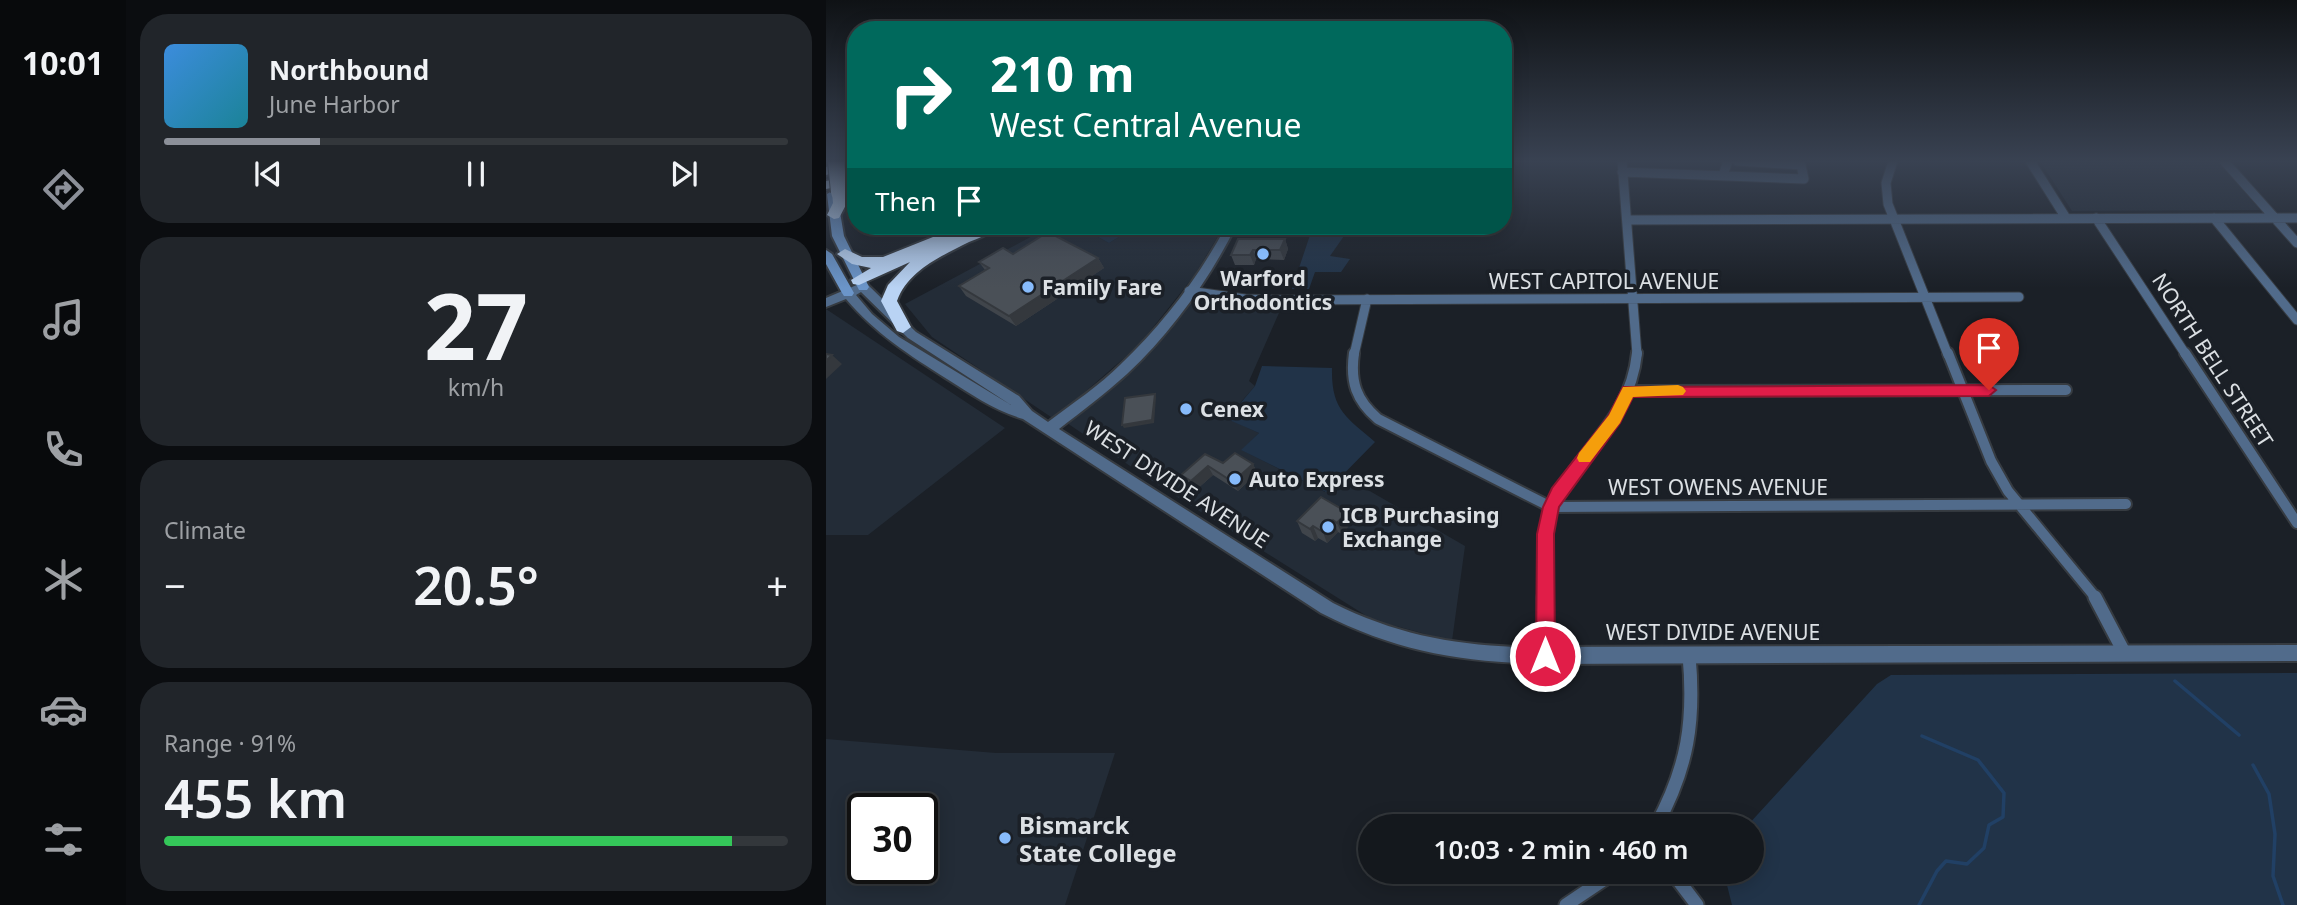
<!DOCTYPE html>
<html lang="en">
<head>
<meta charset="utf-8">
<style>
  :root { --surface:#14181d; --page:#21252a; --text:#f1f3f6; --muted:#9da0a4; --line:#33373b; --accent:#8c9099 }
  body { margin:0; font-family:"Noto Sans",sans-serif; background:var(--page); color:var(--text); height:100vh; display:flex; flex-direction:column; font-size:26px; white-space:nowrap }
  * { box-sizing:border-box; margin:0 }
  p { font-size:23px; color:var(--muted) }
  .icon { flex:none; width:38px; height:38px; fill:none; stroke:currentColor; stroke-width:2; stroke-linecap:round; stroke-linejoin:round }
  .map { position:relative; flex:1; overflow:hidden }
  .sheet { display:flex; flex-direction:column; gap:14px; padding:14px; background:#0b0d10; width:700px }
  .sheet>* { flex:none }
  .banner { position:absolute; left:21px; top:21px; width:665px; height:214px; border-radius:28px; box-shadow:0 4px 18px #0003,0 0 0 2px var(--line); background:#00695c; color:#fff; overflow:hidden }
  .speed { position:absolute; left:21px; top:793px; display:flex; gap:14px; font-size:35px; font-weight:700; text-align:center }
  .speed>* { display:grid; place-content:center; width:91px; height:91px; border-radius:50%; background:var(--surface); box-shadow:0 4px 18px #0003,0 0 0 2px var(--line); line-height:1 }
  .speed .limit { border:4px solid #111; border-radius:10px; background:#fff; color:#111 }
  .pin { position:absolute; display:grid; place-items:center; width:60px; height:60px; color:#fff; margin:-72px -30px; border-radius:50% 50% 50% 0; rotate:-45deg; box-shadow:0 0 7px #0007 }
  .pin .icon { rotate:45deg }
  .me { position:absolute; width:77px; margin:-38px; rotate:0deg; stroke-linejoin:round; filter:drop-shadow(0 0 5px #0008) }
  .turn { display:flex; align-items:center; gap:24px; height:147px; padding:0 28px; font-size:32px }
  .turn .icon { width:91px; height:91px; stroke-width:2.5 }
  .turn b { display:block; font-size:49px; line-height:60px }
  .then { display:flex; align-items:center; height:66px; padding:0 28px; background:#0003; gap:14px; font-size:26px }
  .big { font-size:52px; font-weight:600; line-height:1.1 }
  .sheet .tile { flex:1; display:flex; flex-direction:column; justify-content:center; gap:10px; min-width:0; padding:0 24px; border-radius:28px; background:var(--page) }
  .sheet .dial { align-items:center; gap:0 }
  .dial b { font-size:91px; line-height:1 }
  .song { display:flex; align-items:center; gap:21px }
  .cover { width:84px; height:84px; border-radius:10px; background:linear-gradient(135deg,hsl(210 70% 55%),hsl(190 70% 35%)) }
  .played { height:7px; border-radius:4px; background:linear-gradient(90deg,var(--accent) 25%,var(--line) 25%) }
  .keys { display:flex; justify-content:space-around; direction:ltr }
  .heat { display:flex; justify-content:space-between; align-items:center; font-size:38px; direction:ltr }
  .charge { height:10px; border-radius:5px; background:linear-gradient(90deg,#34c759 91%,var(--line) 0) }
  .trip { position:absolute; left:532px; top:814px; width:406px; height:70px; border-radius:35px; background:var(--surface); box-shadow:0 4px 18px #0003,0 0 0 2px var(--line); font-weight:600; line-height:70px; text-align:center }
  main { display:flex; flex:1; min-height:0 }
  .dock { display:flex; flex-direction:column; width:126px; justify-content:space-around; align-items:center; background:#080a0c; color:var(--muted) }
  .dock .icon { width:49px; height:49px }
  .dock .on { color:var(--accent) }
  .dock b { font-size:32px; color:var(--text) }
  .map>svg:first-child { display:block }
  .built { fill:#232c37; fill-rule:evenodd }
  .green { fill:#213348 }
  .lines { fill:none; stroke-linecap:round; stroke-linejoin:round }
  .stream { stroke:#214065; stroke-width:3.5 }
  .minor-far2-casing { stroke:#363b41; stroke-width:11 }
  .minor-far1-casing { stroke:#363b41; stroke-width:14 }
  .minor-casing { stroke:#363b41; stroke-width:17 }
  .tertiary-casing { stroke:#363b41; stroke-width:4 }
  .secondary-casing { stroke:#363b41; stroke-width:4 }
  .motorway-casing { stroke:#363b41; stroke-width:4 }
  .minor-far2 { stroke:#516b8b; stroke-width:9 }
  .minor-far1 { stroke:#516b8b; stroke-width:10 }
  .minor { stroke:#516b8b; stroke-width:13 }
  .tertiary { fill:#516b8b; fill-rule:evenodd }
  .secondary { fill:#6b95c9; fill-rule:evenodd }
  .motorway { fill:#b9d3f4; fill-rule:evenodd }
  .motorway-bridge-casing { stroke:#363b41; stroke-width:18; stroke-linecap:butt }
  .motorway-bridge { stroke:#b9d3f4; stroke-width:16 }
  .wall { fill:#40454b }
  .shaded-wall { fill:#34383d }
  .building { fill:#4a5057; stroke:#34383d; stroke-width:2 }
  .route { fill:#e11d48; stroke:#92132f; stroke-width:2 }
  .slow { fill:#f59e0b }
  .poi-dot { fill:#87bbfb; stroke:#1b2027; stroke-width:2.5 }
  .labels { text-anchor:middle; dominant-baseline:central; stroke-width:7; stroke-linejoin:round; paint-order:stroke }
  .poi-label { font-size:21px; font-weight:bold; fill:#dce0e4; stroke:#1b2027; text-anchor:start }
  .street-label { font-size:21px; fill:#dce0e4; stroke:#1b2027 }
  .near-poi-label { font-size:24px; font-weight:bold; fill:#dce0e4; stroke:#1b2027; text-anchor:start }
</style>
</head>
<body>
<main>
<nav class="dock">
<b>10:01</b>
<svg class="icon on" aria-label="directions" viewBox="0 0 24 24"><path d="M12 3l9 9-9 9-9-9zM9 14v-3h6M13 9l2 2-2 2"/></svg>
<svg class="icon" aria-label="music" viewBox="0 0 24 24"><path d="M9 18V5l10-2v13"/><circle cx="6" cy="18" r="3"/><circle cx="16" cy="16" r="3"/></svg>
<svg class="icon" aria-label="phone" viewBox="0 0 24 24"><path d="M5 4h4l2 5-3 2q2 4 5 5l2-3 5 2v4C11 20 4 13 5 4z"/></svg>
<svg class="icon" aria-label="climate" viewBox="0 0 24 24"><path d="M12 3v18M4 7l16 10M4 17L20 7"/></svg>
<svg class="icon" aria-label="car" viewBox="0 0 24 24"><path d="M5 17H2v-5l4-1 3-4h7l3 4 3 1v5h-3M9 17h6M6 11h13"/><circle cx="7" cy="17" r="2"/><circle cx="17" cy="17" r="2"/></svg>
<svg class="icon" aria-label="filters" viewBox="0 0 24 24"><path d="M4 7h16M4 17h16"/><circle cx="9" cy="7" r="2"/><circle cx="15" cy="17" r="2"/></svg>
</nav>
<section class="sheet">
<div class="tile">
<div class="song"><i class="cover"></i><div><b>Northbound</b><p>June Harbor</p></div></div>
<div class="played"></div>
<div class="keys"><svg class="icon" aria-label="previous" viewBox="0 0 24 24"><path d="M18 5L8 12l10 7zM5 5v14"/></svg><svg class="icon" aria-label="pause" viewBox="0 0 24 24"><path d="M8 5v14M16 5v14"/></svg><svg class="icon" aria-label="next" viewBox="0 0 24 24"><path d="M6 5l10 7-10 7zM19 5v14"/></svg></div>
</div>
<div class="tile dial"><b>27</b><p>km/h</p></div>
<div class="tile"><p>Climate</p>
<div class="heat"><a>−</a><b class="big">20.5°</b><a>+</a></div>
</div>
<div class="tile"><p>Range · 91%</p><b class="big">455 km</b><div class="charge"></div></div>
</section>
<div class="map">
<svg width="1471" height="905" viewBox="0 0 1471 905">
  <rect width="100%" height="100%" fill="#1b2027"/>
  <path class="built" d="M1214,161H1391L1434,210L1246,211Z
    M225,226H252L283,243L311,226H398L368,276L313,345L228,419L106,337L79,304Z
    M365,300L456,306L423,381L429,386L401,418L433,433L416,450L499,492L516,475L639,546L626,641L547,620L332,485L241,423L285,390L314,363Z
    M0,309L179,428L42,535H0Z
    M0,739L170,753H289L239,905H0ZM37,808H96V868H37Z"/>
  <path class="green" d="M252,226H311L283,243Z
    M487,226H525L504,256L524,259L515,272H489L483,289H466Z
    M436,366L506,368C505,410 520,417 549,442L500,492L415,450L433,433L401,419L429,386Z
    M1471,673V905H906L900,881L902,872H926V826H921L1051,684L1065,675Z"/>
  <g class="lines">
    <path class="stream" d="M1349,681L1413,735
      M1427,765L1443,794L1449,834L1447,876L1457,905
      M1093,905L1111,871L1120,861L1141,864L1158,848L1163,825L1177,817L1178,793L1152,760L1096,736"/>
    <defs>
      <path id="minor-far2" d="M796,161L811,355
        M911,161L975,165
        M1067,161L1060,183L1062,204L1122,355
        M1204,161L1240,218
        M1398,161L1471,243
        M796,172L978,179L975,165L969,161
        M897,175L902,161
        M1270,218L1360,355
        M1388,218L1471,320
        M801,220L1471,218
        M363,291L419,299L456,300L1193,297
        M528,355L541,299"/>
      <path id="minor-far1" d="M528,353C524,382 530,400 552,419L725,507L1300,504
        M1122,353L1165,461L1182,491L1270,598
        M1359,353L1471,523
        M802,391L1240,390
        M718,598C718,565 714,521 733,492C762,444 805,414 811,353"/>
      <path id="minor" d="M718,597L719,656
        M1269,597L1299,654
        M830,826C862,767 869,721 863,655
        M846,872L871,905
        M740,905L789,872"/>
      <path id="tertiary" d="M400,226H410C383,280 345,333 301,374C279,394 256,411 233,429L507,603C567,633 622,644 689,647L1471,645V661L719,664C634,662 572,652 495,613L197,419C168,410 146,395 121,379C83,355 49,333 20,299L0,307V298L33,284H41L90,332L193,396L206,411L222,422C247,403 273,386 295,364C337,324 373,277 400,226ZM35,292L82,338L185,405L73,337L46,314L30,295Z"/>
      <path id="secondary" d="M6,191L11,194L18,236L43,287L41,290H33L6,236L1,194Z
        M0,250L6,254L28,293L26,296H18L16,293L0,264Z"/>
      <path id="motorway" d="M18,161H30V166L0,175V167Z
        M30,175V183L0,189V181Z
        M13,188L20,192L21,203L13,218L8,219L1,215L7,203L6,192Z
        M153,226H173C165,234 153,238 143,242C116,256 82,270 71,301L85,327L77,333L71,331L55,301L62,285L84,262L33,285L27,284L25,280L45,268L26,264L11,254L19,249L36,257H57L117,233H127L129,237Z"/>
    </defs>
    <use href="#minor-far2" class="minor-far2-casing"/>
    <use href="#minor-far1" class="minor-far1-casing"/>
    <use href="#minor" class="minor-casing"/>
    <use href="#tertiary" class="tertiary-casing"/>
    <use href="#secondary" class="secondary-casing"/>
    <use href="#motorway" class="motorway-casing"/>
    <use href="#minor-far2" class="minor-far2"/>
    <use href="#minor-far1" class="minor-far1"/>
    <use href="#minor" class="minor"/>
    <use href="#tertiary" class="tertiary"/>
    <use href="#secondary" class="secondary"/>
    <use href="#motorway" class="motorway"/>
    <defs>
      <path id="motorway-bridge" d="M10,161L13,192"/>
    </defs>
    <use href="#motorway-bridge" class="motorway-bridge-casing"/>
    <use href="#motorway-bridge" class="motorway-bridge"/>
  </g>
  <path class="wall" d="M327,226H364L357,237H348L346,233L330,232Z
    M459,239L462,249L458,260L430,259L428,265H409L405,255Z
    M187,254L272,258L278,268L190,326L140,296L133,286L159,270L153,262Z
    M379,454L397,463L427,464L431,473L412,491L387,475L370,490L360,484L355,475Z
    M521,512L525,523L516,534L512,532L501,543L492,538L489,541L476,533L471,521Z"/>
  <path class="shaded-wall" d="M354,226H364L357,237L353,228Z
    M459,239L462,249L458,260L454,250Z
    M427,250L430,259L428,265L424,255Z
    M272,258L278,268L190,326L183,316Z
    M6,355L16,364L0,379V361Z
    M329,394L330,397L328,423L298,428L296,425Z
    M427,464L431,473L412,491L407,482Z
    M382,466L387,475L370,490L365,481Z
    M521,512L525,523L516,534L511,523Z
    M507,520L512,532L501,543L497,532Z
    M487,526L492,538L489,541L484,529Z"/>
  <path class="building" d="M222,232L272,258L183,316L133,286L163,268L153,262L177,248L187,254Z
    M412,239H459L454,250H427L424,255H405Z
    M0,354L6,355L0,361Z
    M329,394L326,420L296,425L299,398Z
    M409,453L427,464L407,482L382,466L365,481L355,475L379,454L397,463Z
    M495,497L521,512L511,523L507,520L497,532L487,526L484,529L471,521Z"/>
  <linearGradient id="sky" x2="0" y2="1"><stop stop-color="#0f1215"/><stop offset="0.56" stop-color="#394252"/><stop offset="1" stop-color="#394252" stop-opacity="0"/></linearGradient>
  <rect width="1471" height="288" fill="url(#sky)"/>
  <path class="route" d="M1163,385L1170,390L1163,396L807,397L794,423L733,507L728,534L729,656L726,663L719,665L713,663L710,656L711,534L717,507L726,488L783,415L797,387Z"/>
  <path class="slow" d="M852,385L857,387L860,391L857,395L807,397L794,423L764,462H753L751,458L753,453L783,415L797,387Z"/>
  <g class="poi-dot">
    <circle cx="437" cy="254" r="7"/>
    <circle cx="202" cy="287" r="7"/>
    <circle cx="360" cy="409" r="7"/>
    <circle cx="409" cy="479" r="7"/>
    <circle cx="502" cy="527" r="7"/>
    <circle cx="179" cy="838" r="7"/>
  </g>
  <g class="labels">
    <g class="poi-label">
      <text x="437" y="278" text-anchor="middle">Warford<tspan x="437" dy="24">Orthodontics</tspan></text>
      <text x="216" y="287">Family Fare</text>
      <text x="374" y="409">Cenex</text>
      <text x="423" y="479">Auto Express</text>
      <text x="516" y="515">ICB Purchasing<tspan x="516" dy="24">Exchange</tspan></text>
    </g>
    <g class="street-label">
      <text x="778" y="281">WEST CAPITOL AVENUE</text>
      <text transform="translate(1387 360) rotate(57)">NORTH BELL STREET</text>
      <text transform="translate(351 484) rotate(33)">WEST DIVIDE AVENUE</text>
      <text x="892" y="487">WEST OWENS AVENUE</text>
      <text x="887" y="632">WEST DIVIDE AVENUE</text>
    </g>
    <g class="near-poi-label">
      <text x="193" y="824">Bismarck<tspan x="193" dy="28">State College</tspan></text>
    </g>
  </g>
</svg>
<div class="speed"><div class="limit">30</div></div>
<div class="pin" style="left:1163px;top:390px;background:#d93025"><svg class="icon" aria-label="arrive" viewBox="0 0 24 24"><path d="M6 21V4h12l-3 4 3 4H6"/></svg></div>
<svg class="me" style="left:719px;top:656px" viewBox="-20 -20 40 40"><circle r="17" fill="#e11d48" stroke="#fff" stroke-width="3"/><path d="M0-11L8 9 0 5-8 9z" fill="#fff"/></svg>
<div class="trip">10:03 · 2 min · 460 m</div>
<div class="banner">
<div class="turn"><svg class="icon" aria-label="right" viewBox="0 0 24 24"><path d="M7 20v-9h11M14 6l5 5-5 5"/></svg><div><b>210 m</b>West Central Avenue</div></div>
<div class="then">Then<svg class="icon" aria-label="arrive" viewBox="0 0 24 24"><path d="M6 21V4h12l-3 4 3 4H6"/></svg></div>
</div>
</div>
</main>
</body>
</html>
